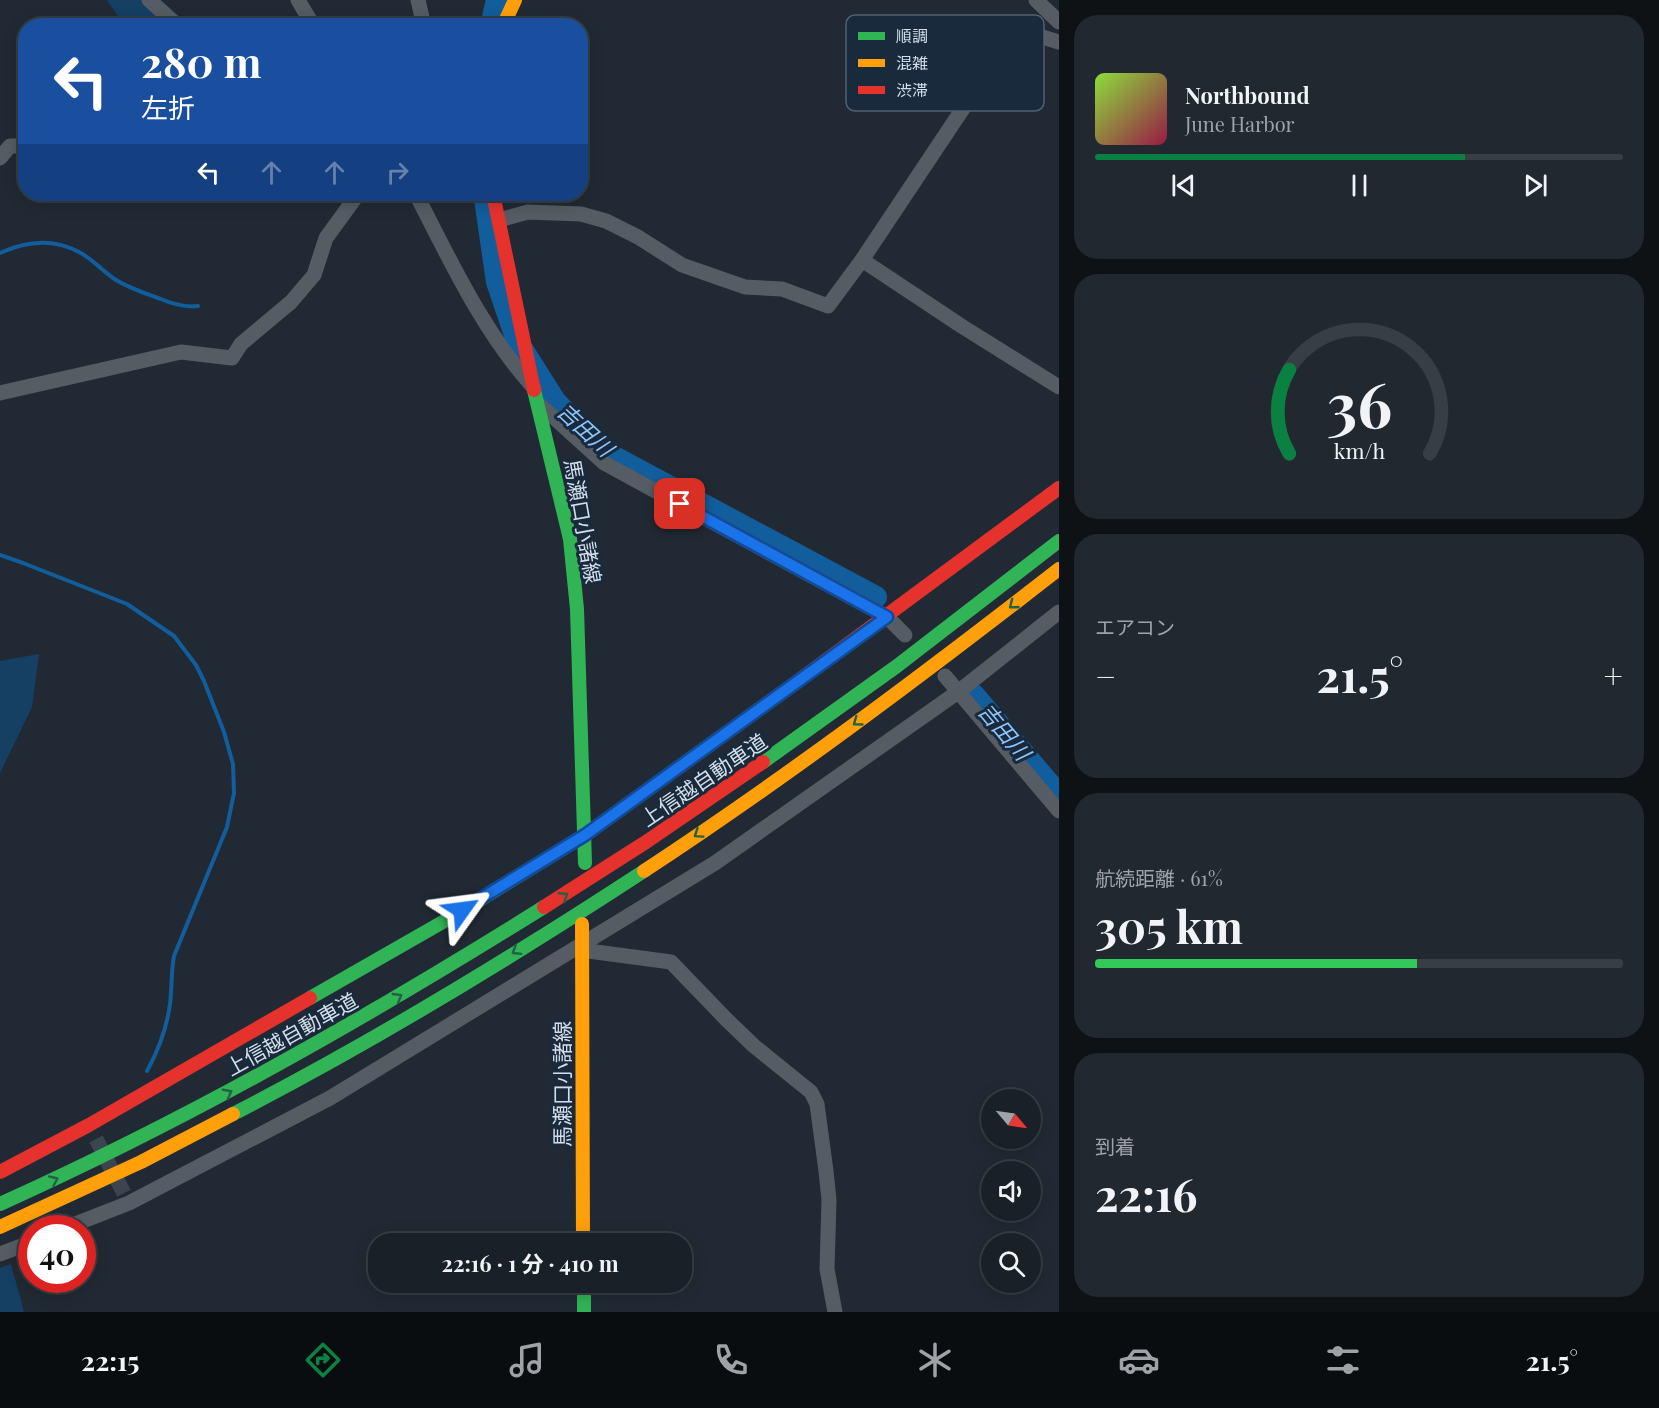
<!DOCTYPE html>
<html lang="ja">
<head>
<meta charset="utf-8">
<style>
  :root { --surface:#192027; --page:#22282f; --text:#f1f3f6; --muted:#9fa3a7; --line:#373e44; --accent:#0b8043 }
  body { margin:0; font-family:"Playfair Display","Noto Sans JP",serif; background:var(--page); color:var(--text); height:100vh; display:flex; flex-direction:column; font-size:22px; white-space:nowrap }
  * { box-sizing:border-box; margin:0 }
  p { font-size:20px; color:var(--muted) }
  .icon { flex:none; width:33px; height:33px; fill:none; stroke:currentColor; stroke-width:2; stroke-linecap:round; stroke-linejoin:round }
  .map { position:relative; flex:1; overflow:hidden }
  .sheet { display:flex; flex-direction:column; gap:15px; padding:15px; background:#0e1215; width:600px }
  .sheet>* { flex:none }
  .hud { position:absolute; left:18px; top:18px; width:570px; height:183px; border-radius:24px; box-shadow:0 3px 15px #0003,0 0 0 2px var(--line); background:#1a4fa0; color:#fff; overflow:hidden }
  .needle { width:39px; rotate:119deg }
  .fabs { position:absolute; left:981px; top:1089px; display:grid; gap:12px }
  .fabs a { display:grid; place-items:center; width:60px; height:60px; border-radius:50%; background:var(--surface); box-shadow:0 3px 15px #0003,0 0 0 2px var(--line); font-size:30px }
  .speed { position:absolute; left:18px; top:1215px; display:flex; gap:12px; font-size:30px; font-weight:700; text-align:center }
  .speed>* { display:grid; place-content:center; width:78px; height:78px; border-radius:50%; background:var(--surface); box-shadow:0 3px 15px #0003,0 0 0 2px var(--line); line-height:1 }
  .speed .limit { border:9px solid #d22; background:#fff; color:#111 }
  .pin { position:absolute; display:grid; place-items:center; width:51px; height:51px; color:#fff; margin:-26px; border-radius:12px; box-shadow:0 3px 9px #0006 }
  .me { position:absolute; width:66px; margin:-33px; rotate:59deg; stroke-linejoin:round; filter:drop-shadow(0 0 4px #0008) }
  .turn { display:flex; align-items:center; gap:21px; height:126px; padding:0 24px; font-size:27px }
  .turn .icon { width:78px; height:78px; stroke-width:2.5 }
  .turn b { display:block; font-size:42px; line-height:51px }
  .lanes { display:flex; align-items:center; height:57px; padding:0 24px; background:#0003; justify-content:center; gap:30px; direction:ltr }
  .lanes .off { opacity:.35 }
  .big { font-size:45px; font-weight:700; line-height:1.1 }
  .sheet .card { flex:1; display:flex; flex-direction:column; justify-content:center; gap:9px; min-width:0; padding:0 21px; border-radius:24px; background:var(--page) }
  .sheet .dial { align-items:center; gap:0 }
  .dial svg { height:156px; overflow:visible; fill:none; stroke:var(--line); stroke-width:7; stroke-linecap:round; text-anchor:middle }
  .dial text { fill:var(--text); stroke:none }
  .song { display:flex; align-items:center; gap:18px }
  .cover { width:72px; height:72px; border-radius:9px; background:linear-gradient(135deg,hsl(90 70% 55%),hsl(340 70% 35%)) }
  .played { height:6px; border-radius:3px; background:linear-gradient(90deg,var(--accent) 70%,var(--line) 70%) }
  .keys { display:flex; justify-content:space-around; direction:ltr }
  .heat { display:flex; justify-content:space-between; align-items:center; font-size:33px; direction:ltr }
  .charge { height:9px; border-radius:4px; background:linear-gradient(90deg,#34c759 61%,var(--line) 0) }
  .trip { position:absolute; left:368px; top:1233px; width:324px; height:60px; border-radius:24px; background:var(--surface); box-shadow:0 3px 15px #0003,0 0 0 2px var(--line); font-weight:700; line-height:60px; text-align:center }
  .tab-bar { display:flex; height:96px; justify-content:space-around; align-items:center; background:#0a0d10; color:var(--muted) }
  .tab-bar .icon { width:42px; height:42px }
  .tab-bar .active { color:var(--accent) }
  .tab-bar b { font-size:27px; color:var(--text) }
  main { display:flex; flex:1; min-height:0 }
  .map>svg:first-child { display:block }
  .green { fill:#163f64 }
  .lines { fill:none; stroke-linecap:round; stroke-linejoin:round }
  .stream { stroke:#125d9b; stroke-width:4 }
  .river { stroke:#125d9b; stroke-width:22 }
  .street-tunnel { stroke:#3c454f; stroke-width:15; stroke-dasharray:15 8; stroke-linecap:butt }
  .street { stroke:#565c64; stroke-width:15 }
  .fast { stroke:#30b455; stroke-width:14 }
  .slow { stroke:#ff9f0a; stroke-width:14 }
  .jam { stroke:#e5322d; stroke-width:14 }
  .oneway { stroke:#226146 }
  .route-casing { stroke:#114b97; stroke-width:15 }
  .route { stroke:#1a73e8; stroke-width:10 }
  .labels { text-anchor:middle; dominant-baseline:central; stroke-width:6; stroke-linejoin:round; paint-order:stroke }
  .street-label { font-size:21px; fill:#d3deea; stroke:#192a3c }
  .water-label { font-size:22px; font-style:italic; fill:#8fc4fa; stroke:#192a3c }
  .key { fill:#192a3c; stroke:#516070; stroke-width:1.5 }
  .key-label { font-size:16px; fill:#d3deea }
</style>
</head>
<body>
<main>
<div class="map">
<svg width="1059" height="1312" viewBox="0 0 1059 1312">
  <rect width="100%" height="100%" fill="#212a34"/>
  <path class="green" d="M107,0H161L189,25H124Z
    M39,654L32,707L0,773V661Z
    M11,1264L24,1312H0V1268Z"/>
  <g class="lines">
    <path class="stream" d="M0,253C26,241 53,238 79,252C93,259 103,272 116,280C129,288 144,293 158,298C170,303 186,308 198,306
      M0,555L23,563L127,604L174,636L196,665L204,681L224,732L233,764L234,793L227,827L174,956C171,972 172,988 170,1004C167,1027 158,1051 147,1071"/>
    <path class="river" d="M491,26L497,0
      M485,199L497,282L517,341L555,401L603,451L876,597
      M974,695L1059,795"/>
    <path class="street-tunnel" d="M96,1139L129,1203"/>
    <path class="street" d="M149,0L178,26
      M298,0L311,22L316,26
      M418,0L424,26
      M1036,0L1059,22
      M0,158L10,146H20L26,148
      M416,194C450,260 483,332 534,388
      M499,220L528,212L581,214L606,221L638,237L682,265L745,287L782,289L828,306L862,260L963,327L1059,387
      M862,260L1012,35L1019,30L1059,42
      M0,393L181,352L232,358L241,344L291,302L314,275L326,238L358,194
      M539,404L604,463L887,617L905,635
      M945,676L1059,811
      M581,950L671,962L726,1019L754,1046L811,1092L817,1104L826,1171L829,1200L827,1269L835,1312
      M65,1228L129,1203L330,1098L715,863L958,692L1059,612
      M0,1254L32,1242"/>
    <path class="fast" d="M534,390L570,539L577,609L585,863
      M763,762L897,666L1059,541
      M310,998L462,911L585,835L794,684
      M233,1114C375,1041 511,958 644,871
      M0,1204C189,1119 368,1017 544,907
      M584,1282V1312"/>
    <path class="slow" d="M503,26L515,0
      M644,871C787,777 924,674 1059,569
      M582,924L583,1244
      M0,1227L141,1162L233,1114"/>
    <path class="jam" d="M493,194L534,390
      M794,684L1059,488
      M544,907L646,842L763,762
      M0,1172L89,1125L310,998"/>
  </g>
  <defs><path id="oneway-chevron" d="M-2-3.5L2.5 0L-2 3.5" fill="none" stroke-width="1.6" stroke-linecap="round" stroke-linejoin="round" transform="scale(1.5)"/></defs>
  <g class="oneway">
    <use href="#oneway-chevron" transform="translate(1013 605) rotate(142)"/>
    <use href="#oneway-chevron" transform="translate(857 722) rotate(144)"/>
    <use href="#oneway-chevron" transform="translate(698 834) rotate(146)"/>
    <use href="#oneway-chevron" transform="translate(564 896) rotate(-32)"/>
    <use href="#oneway-chevron" transform="translate(516 951) rotate(148)"/>
    <use href="#oneway-chevron" transform="translate(398 997) rotate(-30)"/>
    <use href="#oneway-chevron" transform="translate(228 1093) rotate(-28)"/>
    <use href="#oneway-chevron" transform="translate(54 1180) rotate(-24)"/>
  </g>
  <g class="lines">
    <defs>
      <path id="route" d="M462,910L585,835L887,617L680,504"/>
    </defs>
    <use href="#route" class="route-casing"/>
    <use href="#route" class="route"/>
  </g>
  <g class="labels">
    <g class="street-label">
      <text transform="translate(584 521) rotate(80)">馬瀬口小諸線</text>
      <text transform="translate(703 779) rotate(-34)">上信越自動車道</text>
      <text transform="translate(291 1033) rotate(-29)">上信越自動車道</text>
      <text transform="translate(561 1084) rotate(-90)">馬瀬口小諸線</text>
    </g>
    <g class="water-label">
      <text transform="translate(586 429) rotate(43)">吉田川</text>
      <text transform="translate(1005 731) rotate(50)">吉田川</text>
    </g>
  </g>
  <rect x="846" y="15" width="198" height="96" rx="9" class="key"/>
  <rect x="858" y="32" width="27" height="8" fill="#30b455"/>
  <rect x="858" y="59" width="27" height="8" fill="#ff9f0a"/>
  <rect x="858" y="86" width="27" height="8" fill="#e5322d"/>
  <g class="key-label">
    <text x="896" y="42">順調</text>
    <text x="896" y="69">混雑</text>
    <text x="896" y="96">渋滞</text>
  </g>
</svg>
<div class="fabs">
<a><svg class="needle" viewBox="-14 -14 28 28"><path d="M0-13l5 13h-10z" fill="#e53935"/><path d="M0 13l5-13h-10z" fill="#9fa3a7"/></svg></a>
<a><svg class="icon" aria-label="sound" viewBox="0 0 24 24"><path d="M4 9h4l5-4v14l-5-4H4zM17 9q2 3 0 6"/></svg></a>
<a><svg class="icon" aria-label="search" viewBox="0 0 24 24"><circle cx="10" cy="10" r="6"/><path d="M15 15l6 6"/></svg></a>
</div>
<div class="speed"><div class="limit">40</div></div>
<div class="pin" style="left:680px;top:504px;background:#d93025"><svg class="icon" aria-label="arrive" viewBox="0 0 24 24"><path d="M6 21V4h12l-3 4 3 4H6"/></svg></div>
<svg class="me" style="left:462px;top:910px" viewBox="-20 -20 40 40"><path d="M0-17L14 15 0 8-14 15z" fill="#1a73e8" stroke="#fff" stroke-width="4"/></svg>
<div class="trip">22:16 · 1 分 · 410 m</div>
<div class="hud">
<div class="turn"><svg class="icon" aria-label="left" viewBox="0 0 24 24"><path d="M17 20v-9H6M10 6l-5 5 5 5"/></svg><div><b>280 m</b>左折</div></div>
<div class="lanes"><svg class="icon" aria-label="left" viewBox="0 0 24 24"><path d="M17 20v-9H6M10 6l-5 5 5 5"/></svg><svg class="icon off" aria-label="ahead" viewBox="0 0 24 24"><path d="M12 20V5M6 11l6-6 6 6"/></svg><svg class="icon off" aria-label="ahead" viewBox="0 0 24 24"><path d="M12 20V5M6 11l6-6 6 6"/></svg><svg class="icon off" aria-label="right" viewBox="0 0 24 24"><path d="M7 20v-9h11M14 6l5 5-5 5"/></svg></div>
</div>
</div>
<section class="sheet">
<div class="card">
<div class="song"><i class="cover"></i><div><b>Northbound</b><p>June Harbor</p></div></div>
<div class="played"></div>
<div class="keys"><svg class="icon" aria-label="previous" viewBox="0 0 24 24"><path d="M18 5L8 12l10 7zM5 5v14"/></svg><svg class="icon" aria-label="pause" viewBox="0 0 24 24"><path d="M8 5v14M16 5v14"/></svg><svg class="icon" aria-label="next" viewBox="0 0 24 24"><path d="M6 5l10 7-10 7zM19 5v14"/></svg></div>
</div>
<div class="card dial"><svg viewBox="0 0 100 80">
<path d="M14 69A42 42 0 1 1 86 69"/>
<path d="M14 69A42 42 0 0 1 14 26" stroke="#0b8043"/>
<text x="50" y="56" font-size="32" font-weight="700">36</text>
<text x="50" y="72" font-size="11">km/h</text>
</svg></div>
<div class="card"><p>エアコン</p>
<div class="heat"><a>−</a><b class="big">21.5°</b><a>+</a></div>
</div>
<div class="card"><p>航続距離 · 61%</p><b class="big">305 km</b><div class="charge"></div></div>
<div class="card"><p>到着</p><b class="big">22:16</b></div>
</section>
</main>
<nav class="tab-bar">
<b>22:15</b>
<svg class="icon active" aria-label="directions" viewBox="0 0 24 24"><path d="M12 3l9 9-9 9-9-9zM9 14v-3h6M13 9l2 2-2 2"/></svg>
<svg class="icon" aria-label="music" viewBox="0 0 24 24"><path d="M9 18V5l10-2v13"/><circle cx="6" cy="18" r="3"/><circle cx="16" cy="16" r="3"/></svg>
<svg class="icon" aria-label="phone" viewBox="0 0 24 24"><path d="M5 4h4l2 5-3 2q2 4 5 5l2-3 5 2v4C11 20 4 13 5 4z"/></svg>
<svg class="icon" aria-label="climate" viewBox="0 0 24 24"><path d="M12 3v18M4 7l16 10M4 17L20 7"/></svg>
<svg class="icon" aria-label="car" viewBox="0 0 24 24"><path d="M5 17H2v-5l4-1 3-4h7l3 4 3 1v5h-3M9 17h6M6 11h13"/><circle cx="7" cy="17" r="2"/><circle cx="17" cy="17" r="2"/></svg>
<svg class="icon" aria-label="filters" viewBox="0 0 24 24"><path d="M4 7h16M4 17h16"/><circle cx="9" cy="7" r="2"/><circle cx="15" cy="17" r="2"/></svg>
<b>21.5°</b>
</nav>
</body>
</html>
